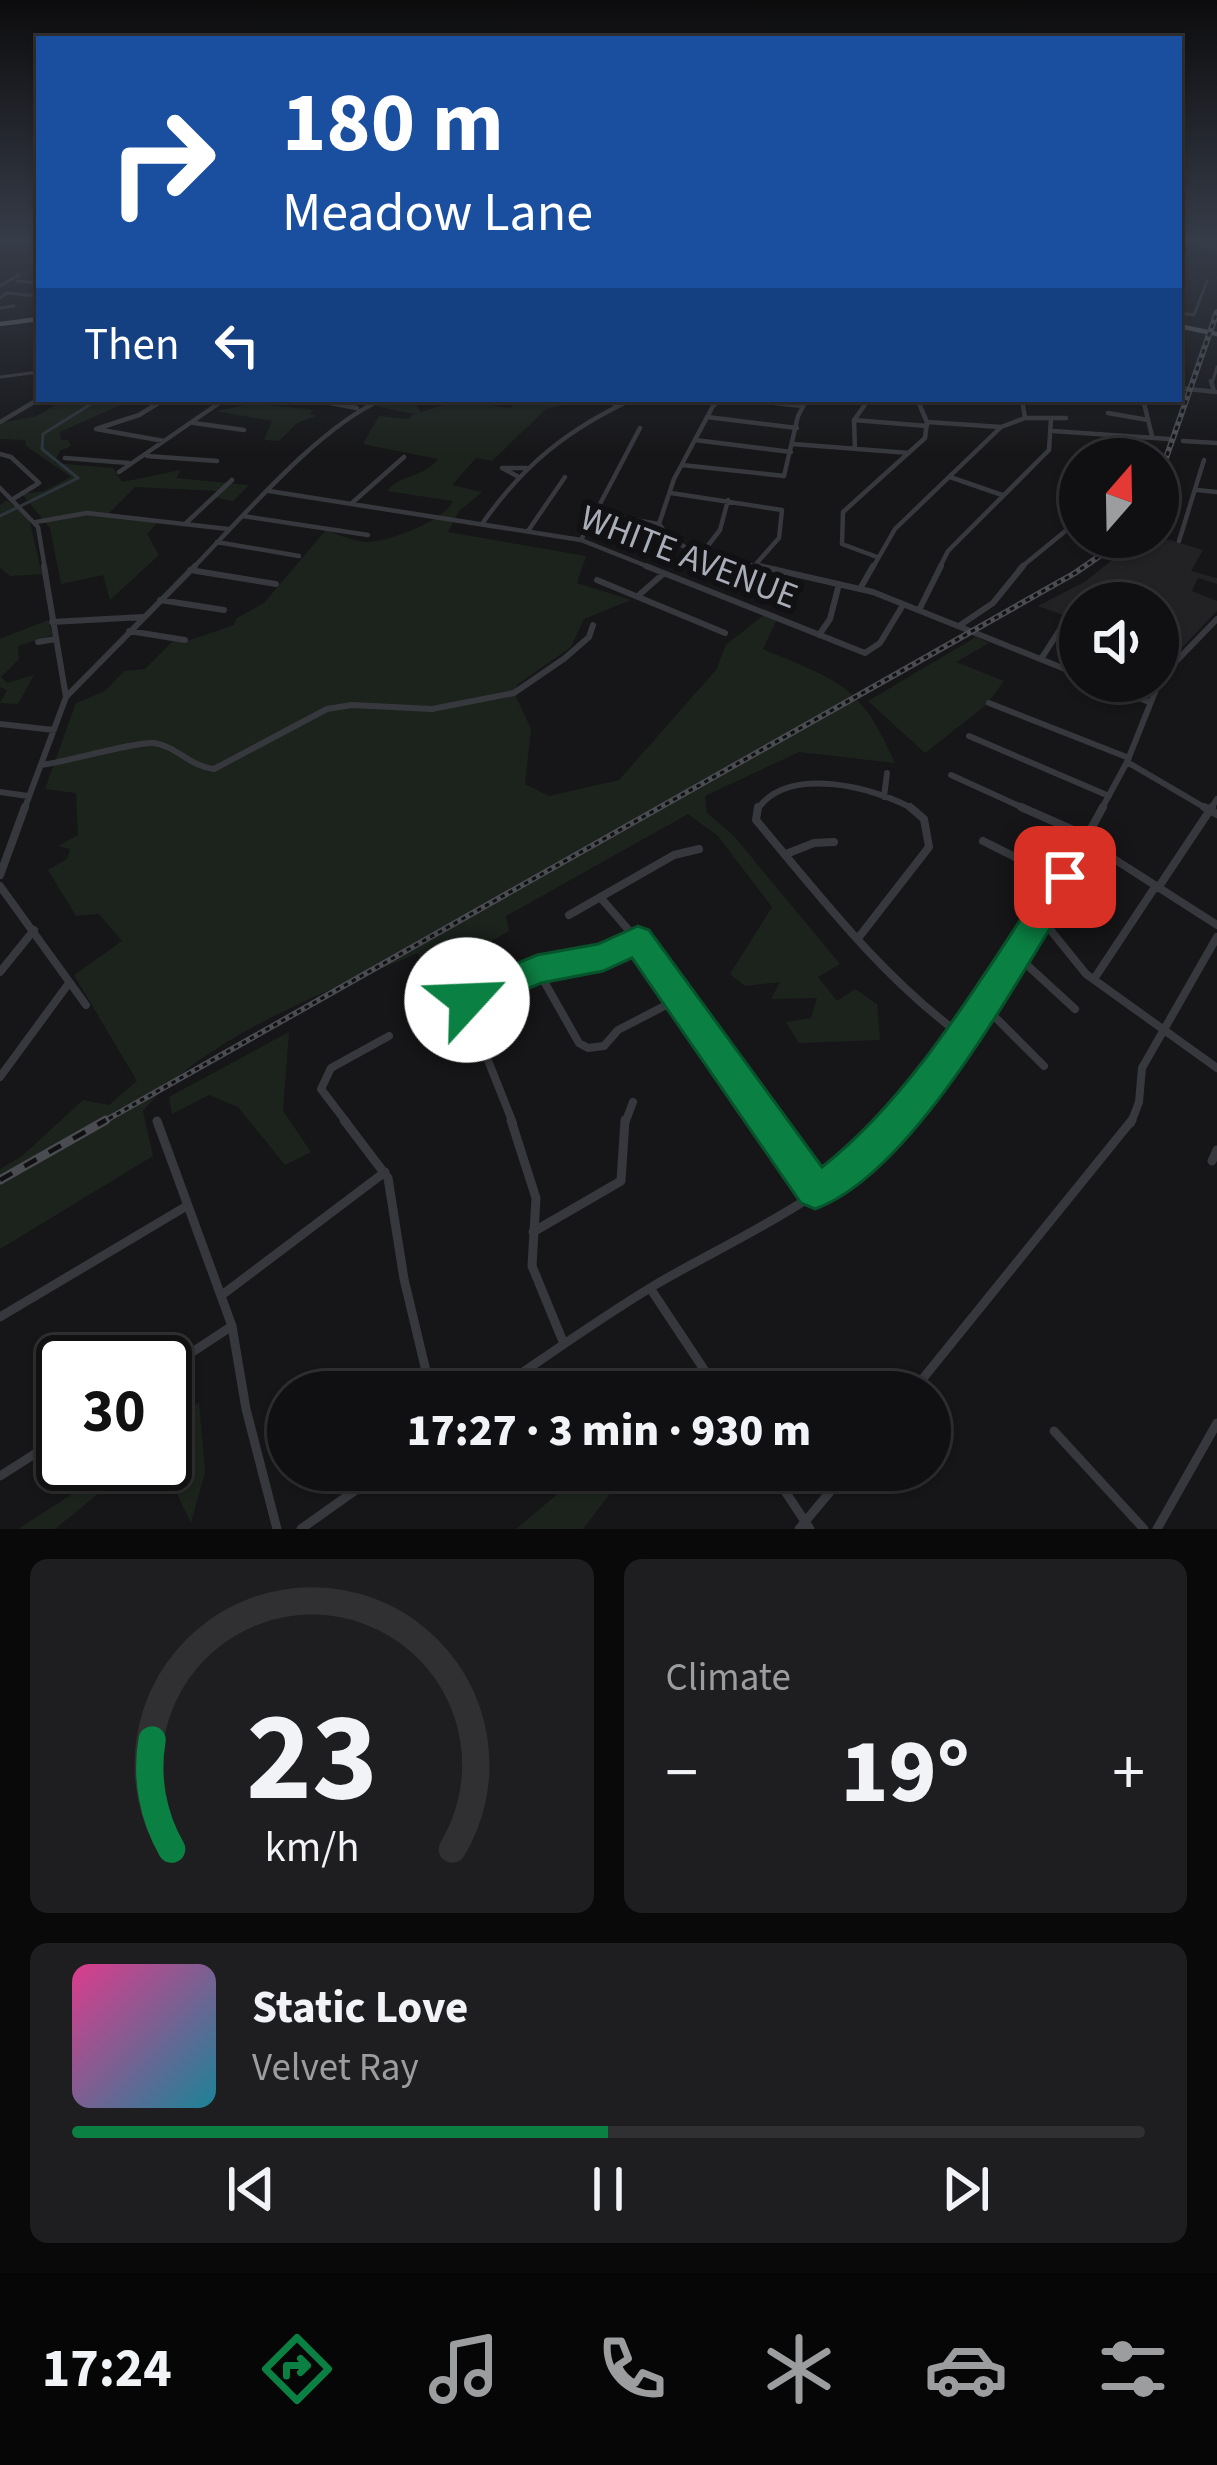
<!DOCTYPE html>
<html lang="en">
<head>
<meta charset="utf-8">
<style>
  :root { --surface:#101012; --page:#1e1e20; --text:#f1f3f6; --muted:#9c9d9f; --line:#303032; --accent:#0b8043 }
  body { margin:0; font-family:"Source Sans 3",sans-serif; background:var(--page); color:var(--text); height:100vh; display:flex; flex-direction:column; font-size:45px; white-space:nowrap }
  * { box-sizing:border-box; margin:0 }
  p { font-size:39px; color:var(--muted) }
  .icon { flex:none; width:66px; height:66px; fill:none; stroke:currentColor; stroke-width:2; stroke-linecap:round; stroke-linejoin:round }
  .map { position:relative; height:1529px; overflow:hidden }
  .panel { display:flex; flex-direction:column; gap:30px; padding:30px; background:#09090a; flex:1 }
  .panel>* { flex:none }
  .guide { position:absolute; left:36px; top:36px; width:1146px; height:366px; border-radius:0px; box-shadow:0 3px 9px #0004,0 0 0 3px var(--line); background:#1a4fa0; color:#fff; overflow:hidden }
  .needle { width:78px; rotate:20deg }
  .buttons { position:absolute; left:1059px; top:438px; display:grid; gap:24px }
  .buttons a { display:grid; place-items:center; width:120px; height:120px; border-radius:50%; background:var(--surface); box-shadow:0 3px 9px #0004,0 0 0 3px var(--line); font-size:60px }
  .speed { position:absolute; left:36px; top:1335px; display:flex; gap:24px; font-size:60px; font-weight:700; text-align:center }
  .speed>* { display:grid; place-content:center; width:156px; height:156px; border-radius:50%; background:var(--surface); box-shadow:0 3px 9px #0004,0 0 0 3px var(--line); line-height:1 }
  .speed .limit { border:6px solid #111; border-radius:18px; background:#fff; color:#111 }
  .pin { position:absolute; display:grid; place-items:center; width:102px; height:102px; color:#fff; margin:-51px; border-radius:24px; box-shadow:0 6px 18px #0006 }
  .me { position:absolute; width:132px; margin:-66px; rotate:65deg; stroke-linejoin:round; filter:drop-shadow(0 0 9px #0008) }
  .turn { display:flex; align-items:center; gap:42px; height:252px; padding:0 48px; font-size:54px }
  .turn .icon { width:156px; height:156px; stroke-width:2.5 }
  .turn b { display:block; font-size:84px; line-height:102px }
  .then { display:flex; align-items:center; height:114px; padding:0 48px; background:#0003; gap:24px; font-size:45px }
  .big { font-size:90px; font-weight:800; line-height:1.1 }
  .panel .card { flex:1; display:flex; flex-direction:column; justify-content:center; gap:18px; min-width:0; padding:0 42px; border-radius:18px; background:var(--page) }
  .panel .dial { align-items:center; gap:0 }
  .dial svg { height:312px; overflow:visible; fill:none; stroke:var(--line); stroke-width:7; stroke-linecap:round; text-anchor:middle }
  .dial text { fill:var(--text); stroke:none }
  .song { display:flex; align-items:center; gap:36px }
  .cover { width:144px; height:144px; border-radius:18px; background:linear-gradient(135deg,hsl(330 70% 55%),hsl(190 70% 35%)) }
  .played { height:12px; border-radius:6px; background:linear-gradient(90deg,var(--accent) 50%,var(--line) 50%) }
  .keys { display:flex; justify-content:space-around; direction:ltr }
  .heat { display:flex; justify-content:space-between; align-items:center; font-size:66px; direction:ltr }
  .panel .tiles { flex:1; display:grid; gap:30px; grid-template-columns:1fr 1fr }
  .card:last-child { grid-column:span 2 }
  .trip { position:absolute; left:267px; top:1371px; width:684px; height:120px; border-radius:60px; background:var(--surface); box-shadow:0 3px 9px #0004,0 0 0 3px var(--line); font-weight:800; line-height:120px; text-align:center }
  .menu { display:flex; height:192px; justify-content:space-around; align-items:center; background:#060607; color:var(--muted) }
  .menu .icon { width:84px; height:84px }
  .menu .selected { color:var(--accent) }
  .menu b { font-size:54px; color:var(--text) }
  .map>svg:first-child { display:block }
  .built { fill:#222225 }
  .green { fill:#1c231d }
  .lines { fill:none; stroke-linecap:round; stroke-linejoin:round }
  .stream { stroke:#2c353c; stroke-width:3 }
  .minor-far4 { stroke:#37383d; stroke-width:3 }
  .minor-far3 { stroke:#37383d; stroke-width:4.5 }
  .minor-far2 { stroke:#37383d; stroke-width:6 }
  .minor-far1 { stroke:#37383d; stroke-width:8 }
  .minor { stroke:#37383d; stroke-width:9 }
  .major { stroke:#53555c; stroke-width:4.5 }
  .rail-far1-casing { stroke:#4a4c52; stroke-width:6 }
  .rail-casing { stroke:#4a4c52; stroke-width:9 }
  .rail-far1 { stroke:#111113; stroke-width:3; stroke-dasharray:4.5; stroke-linecap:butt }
  .rail { stroke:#111113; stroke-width:4.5; stroke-dasharray:14; stroke-linecap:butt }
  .route { fill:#0b8043; stroke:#07532c; stroke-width:3 }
  .labels { text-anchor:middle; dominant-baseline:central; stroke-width:12; stroke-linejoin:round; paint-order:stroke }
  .far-street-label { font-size:36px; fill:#a8adb8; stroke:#111113 }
</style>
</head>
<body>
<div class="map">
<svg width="1217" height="1529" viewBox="0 0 1217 1529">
  <rect width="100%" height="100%" fill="#161618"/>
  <path class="built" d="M1138,539L1170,540L1203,550L1191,571L1217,578V584L1198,578L1192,591L1217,601V611L1175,655L1158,649V603H1080V621L1038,606L1086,581Z"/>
  <path class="green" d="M65,399H134L60,432L61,440H68L71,446L60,451L54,463L113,468L122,482L181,470L176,478L249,485L233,501L213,497L218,491L135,487L107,515L159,521L147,534L159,555L110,600L103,575L61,584L50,528L22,494L44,491L71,477L26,446L25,440L0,439V423L37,416Z
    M393,399H412L421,412L446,404L449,399L510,408L517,401L512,399H569V404L546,409L492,461L476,458L452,485L482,492L459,511L448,532L586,556L577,583L631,600L584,619L571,647L517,685L516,697L531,729L525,784L549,796L619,780L716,670L726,645L765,614L777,619L763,649C838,681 861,684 895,763L799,752L705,796L707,813L734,836L840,964L818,977L837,1001L855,989L877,1004L880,1040L799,1043L786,1022L811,1018L817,998L771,999L780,982L745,986L730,974L772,907L718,836L688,814L506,916L509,931L424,980L418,953C328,991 207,1035 143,1111L153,1156L0,1249V1169L22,1156L83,1100L109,1105L137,1081L74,975L122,941L99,914L76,916L48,870L67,859L70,849L58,846L78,835L76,793L45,789L76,703L105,691L124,671L145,669L174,640L187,641L234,625L237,618L264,603L326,530C337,534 352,541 365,542C386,543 445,521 453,501L387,491C401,474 423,478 438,459L363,444L379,416L408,419L414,414L371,405Z
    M255,403L313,410L310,414L316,416L297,423L279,441L264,440L272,421L216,411Z
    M7,500L29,519L42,574L10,576L0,568V505Z
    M48,620L52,635L18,646L19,659L1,677L7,683L34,675L18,704L0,703L7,690L0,687V639Z
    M976,637L989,643L956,662L1004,681L986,705L925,753L868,701Z
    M289,1032L283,1111L311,1152L285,1165L238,1107L209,1095L172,1114L169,1097Z
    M199,1402L205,1472L191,1523L168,1475L109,1485L55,1529H18L119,1464H165V1430Z
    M586,1470H628L583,1529H516Z"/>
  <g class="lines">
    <path class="stream" d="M0,516L78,478L42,449L43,434L99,399"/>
    <path class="minor-far4" d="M1190,240L1217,250
      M17,281L39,283
      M0,286L19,275
      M0,298L7,293L39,296
      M0,308L14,306
      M1179,313L1194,315L1207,281
      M0,377L39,372
      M1212,384L1217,367"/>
    <path class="minor-far3" d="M1211,381L1214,391
      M1179,388L1217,392
      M308,399L357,408
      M605,399L618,406
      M736,399L803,406
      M1022,399L1025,418
      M1143,399L1152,436
      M1108,413L1148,420
      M707,417L797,428
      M854,420L927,426
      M0,422L39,399
      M927,422L1001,427
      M194,423L244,430
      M1053,431L1169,439
      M695,440L791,452
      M164,441L96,429L139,415L165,399
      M1183,441L1217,443
      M793,444L909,453
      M855,449L854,420L869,399
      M0,454L11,457L39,483L13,499
      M147,456L217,461
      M65,458L129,463
      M1125,459L1132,447L1128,436
      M682,465L784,476L798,416L807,399
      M119,472L225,399
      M517,476L502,468H526
      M950,477L1002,495
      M0,488L38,527L45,569
      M1197,490L1217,492
      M269,491L581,540L654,569
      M671,493L782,510L779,538L756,564
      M352,503L404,457
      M597,514L659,524
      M243,516L368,535
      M36,522L87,513L228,529
      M185,524L232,480
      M482,524C523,465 568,429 633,399
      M659,524C683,560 738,563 777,569
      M659,524L674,479L713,406L722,399
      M528,531L565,477
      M581,540L640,428
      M1179,541L1204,460
      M217,542L299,556
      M703,552L720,530L728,500
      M877,557L842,544L843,512L925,438L927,422L917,399
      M192,569C243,517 318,427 383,399
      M872,569L895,529L1001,427L1025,418H1066
      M939,569L948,551L1049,450L1051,419
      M1019,569L1080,519"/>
    <path class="minor-far2" d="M44,566L66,697
      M646,566L865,653L880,643L903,605
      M759,566L873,592L1080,675
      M190,570L276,584
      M597,580L725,633
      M860,589L873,566
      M639,595L663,574
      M160,600L224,610
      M919,610L941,566
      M52,622L143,617
      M959,626L993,603L1023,566
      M1061,628L1080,634
      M129,631L185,640
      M819,635L830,619L839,584
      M38,642L56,639
      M1041,659L1068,617
      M1096,681L1149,702
      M989,703L1129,758
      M0,724L54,730
      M969,736L1109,796
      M1127,762L1209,810
      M41,765C66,762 137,741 154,743C178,747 189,766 214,769L327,709L352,705L432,709L514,693L565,658L589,637L593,625
      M951,775L1028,810
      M0,792L28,796
      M884,797L887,773
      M24,810L66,697L195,566
      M757,810C787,764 875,787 915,810
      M1101,810L1127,762L1161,677L1217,619
      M1210,810L1217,799"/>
    <path class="minor-far1" d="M758,807L756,820C820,896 880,975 961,1035
      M1021,807L1089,837
      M1204,807L1217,814
      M983,841L1063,881
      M1086,841L1217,925
      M786,854L814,843L834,842
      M0,875L25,807
      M0,886L86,1005
      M1158,888L1212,807
      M600,897L652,957L768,1123
      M569,915L674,855L699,849
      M1040,917L1086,974L1217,1068
      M859,937L929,847L924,819L910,807
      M1015,954L1075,1009
      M537,969L579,1043L588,1048L604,1046L618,1030L680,998
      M0,972L34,930
      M1094,979L1155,887
      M982,1004L1044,1066
      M0,1077L69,983
      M347,1123L321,1089L331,1068L389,1036
      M513,1123L466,1005C497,968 550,971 593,960C609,956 624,947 638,939
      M625,1123L633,1102
      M893,1123C971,1022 1043,919 1103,807
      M1131,1123L1139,1102L1142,1068L1217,937"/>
    <path class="minor" d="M344,1120L388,1178L404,1279L431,1392
      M511,1120L536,1198L532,1266L564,1344
      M766,1120L815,1190
      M157,1121L232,1326L246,1409L277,1529
      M1212,1161L1217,1150
      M533,1232L621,1181L625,1120
      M650,1288L719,1392
      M222,1295L385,1172
      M0,1317L185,1207
      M165,1370L232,1326
      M494,1392C547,1356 600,1318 655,1285C738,1236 836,1198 896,1120
      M912,1392L1132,1120
      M1054,1431L1144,1529
      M771,1470L810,1529
      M0,1476L63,1436
      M301,1529L384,1470
      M799,1529L848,1470
      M1157,1529L1217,1423"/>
    <path class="major" d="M0,324L39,319
      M1179,326L1217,334"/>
    <defs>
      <path id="rail-far1" d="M1158,481L1217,312
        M101,1123L1075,573L1127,537"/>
      <path id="rail" d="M0,1180L106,1120"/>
    </defs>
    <use href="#rail-far1" class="rail-far1-casing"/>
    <use href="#rail" class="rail-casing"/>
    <use href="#rail-far1" class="rail-far1"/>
    <use href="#rail" class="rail"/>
  </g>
  <linearGradient id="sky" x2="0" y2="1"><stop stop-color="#0c0c0d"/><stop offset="0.53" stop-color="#363c48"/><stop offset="1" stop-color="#363c48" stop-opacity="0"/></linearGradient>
  <rect width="1217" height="454" fill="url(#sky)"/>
  <path class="route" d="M1065,865L1076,868L1080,877L1076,886C1018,977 915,1173 815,1209L801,1203L632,958L603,971L541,983L467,1015L455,1011L451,1000L455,989L537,955L598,944L638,926L649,930L822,1167C917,1093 987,967 1055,868Z"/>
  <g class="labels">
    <g class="far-street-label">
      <text transform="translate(689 557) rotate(21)">WHITE AVENUE</text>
    </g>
  </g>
</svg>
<div class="buttons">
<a><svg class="needle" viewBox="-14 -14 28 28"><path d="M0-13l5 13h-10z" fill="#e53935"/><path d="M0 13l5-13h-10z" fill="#9c9d9f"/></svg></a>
<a><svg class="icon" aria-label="sound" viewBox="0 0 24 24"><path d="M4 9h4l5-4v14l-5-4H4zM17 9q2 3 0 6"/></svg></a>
</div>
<div class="speed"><div class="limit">30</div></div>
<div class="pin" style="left:1065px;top:877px;background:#d93025"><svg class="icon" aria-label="arrive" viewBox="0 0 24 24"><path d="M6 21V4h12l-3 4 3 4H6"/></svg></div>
<svg class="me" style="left:467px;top:1000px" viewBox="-20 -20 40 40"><circle r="19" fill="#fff"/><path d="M0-13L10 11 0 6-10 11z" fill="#0b8043"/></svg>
<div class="trip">17:27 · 3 min · 930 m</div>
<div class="guide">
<div class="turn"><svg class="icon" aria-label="right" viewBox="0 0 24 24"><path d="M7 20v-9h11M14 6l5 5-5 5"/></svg><div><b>180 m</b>Meadow Lane</div></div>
<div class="then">Then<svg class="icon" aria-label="left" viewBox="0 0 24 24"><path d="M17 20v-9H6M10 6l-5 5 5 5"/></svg></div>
</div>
</div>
<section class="panel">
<div class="tiles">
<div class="card dial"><svg viewBox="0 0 100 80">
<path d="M14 69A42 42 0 1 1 86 69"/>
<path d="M14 69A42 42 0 0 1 9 41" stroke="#0b8043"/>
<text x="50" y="56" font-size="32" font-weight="700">23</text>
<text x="50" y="72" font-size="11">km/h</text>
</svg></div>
<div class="card"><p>Climate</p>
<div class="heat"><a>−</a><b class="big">19°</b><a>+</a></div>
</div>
<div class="card">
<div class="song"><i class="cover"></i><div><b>Static Love</b><p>Velvet Ray</p></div></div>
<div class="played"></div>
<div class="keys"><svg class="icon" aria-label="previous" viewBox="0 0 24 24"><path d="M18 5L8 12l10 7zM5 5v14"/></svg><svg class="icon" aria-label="pause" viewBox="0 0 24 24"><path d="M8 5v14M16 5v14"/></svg><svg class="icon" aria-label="next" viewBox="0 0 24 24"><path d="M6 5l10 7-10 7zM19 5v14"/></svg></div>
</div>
</div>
</section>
<nav class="menu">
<b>17:24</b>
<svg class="icon selected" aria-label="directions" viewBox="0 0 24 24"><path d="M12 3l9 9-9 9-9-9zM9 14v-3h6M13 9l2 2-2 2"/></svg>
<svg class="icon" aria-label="music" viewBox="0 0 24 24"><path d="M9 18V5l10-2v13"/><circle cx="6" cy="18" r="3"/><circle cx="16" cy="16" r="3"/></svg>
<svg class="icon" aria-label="phone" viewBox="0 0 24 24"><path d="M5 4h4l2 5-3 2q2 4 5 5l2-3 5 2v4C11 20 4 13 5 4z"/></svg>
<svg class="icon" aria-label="climate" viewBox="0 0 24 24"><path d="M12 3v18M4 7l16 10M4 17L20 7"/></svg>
<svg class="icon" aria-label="car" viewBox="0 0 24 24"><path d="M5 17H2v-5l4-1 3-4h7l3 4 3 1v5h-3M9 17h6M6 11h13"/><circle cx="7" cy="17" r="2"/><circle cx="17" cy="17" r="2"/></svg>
<svg class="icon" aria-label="filters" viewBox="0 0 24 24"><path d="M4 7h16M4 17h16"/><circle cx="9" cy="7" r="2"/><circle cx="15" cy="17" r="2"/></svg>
</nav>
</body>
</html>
